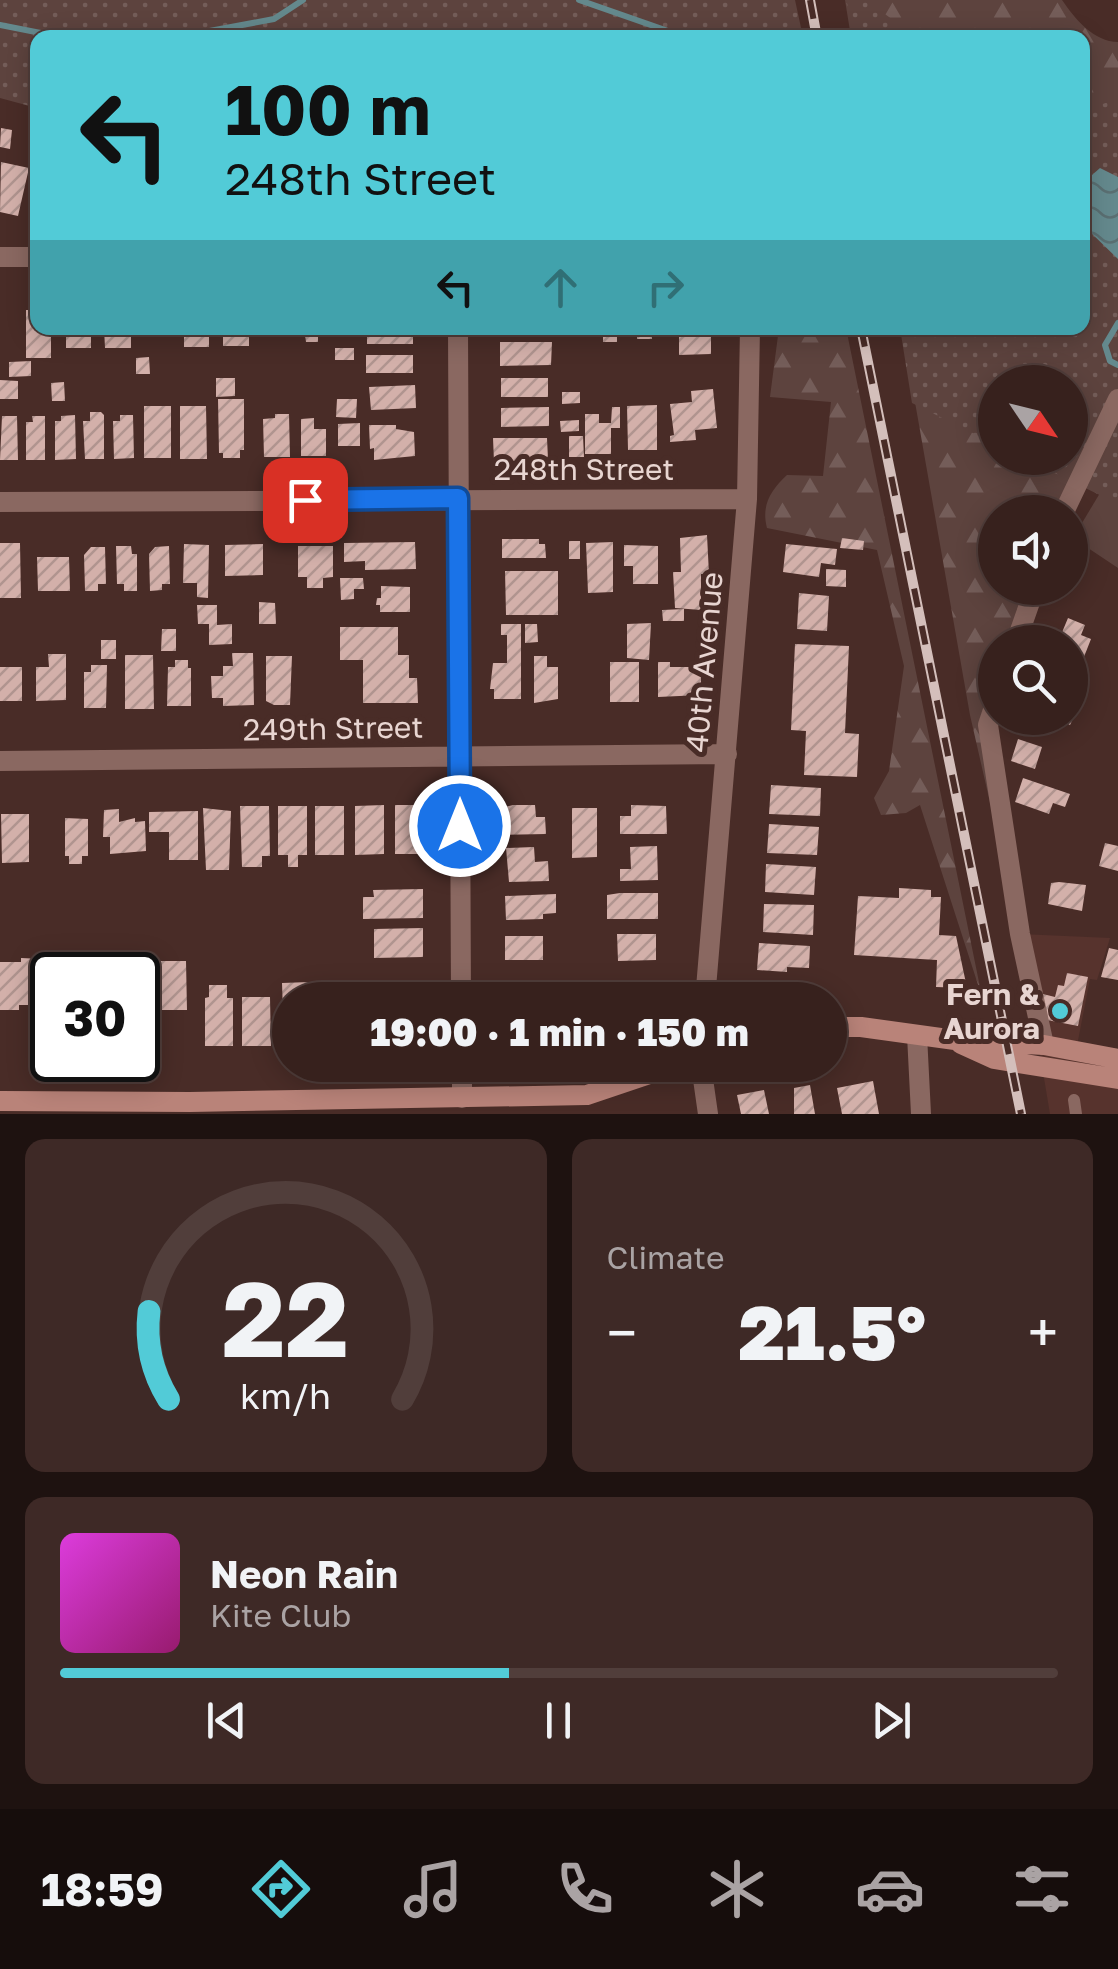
<!DOCTYPE html>
<html lang="en">
<head>
<meta charset="utf-8">
<style>
  :root { --surface:#37211d; --page:#3e2926; --text:#f1f3f6; --muted:#aaa3a4; --line:#513e3b; --accent:#52cbd7 }
  body { margin:0; font-family:"Golos Text",sans-serif; background:var(--page); color:var(--text); height:100vh; display:flex; flex-direction:column; font-size:38px; white-space:nowrap }
  * { box-sizing:border-box; margin:0 }
  p { font-size:32px; color:var(--muted) }
  .icon { flex:none; width:55px; height:55px; fill:none; stroke:currentColor; stroke-width:2; stroke-linecap:round; stroke-linejoin:round }
  .map { position:relative; height:1114px; overflow:hidden }
  .panel { display:flex; flex-direction:column; gap:25px; padding:25px; background:#1e1210; flex:1 }
  .panel>* { flex:none }
  .top-card { position:absolute; left:30px; top:30px; width:1060px; height:305px; border-radius:20px; box-shadow:0 5px 25px #0003,0 0 0 2px var(--line); background:#52cbd7; color:#111; overflow:hidden }
  .needle { width:65px; rotate:125deg }
  .fabs { position:absolute; left:978px; top:365px; display:grid; gap:20px }
  .fabs a { display:grid; place-items:center; width:110px; height:110px; border-radius:50%; background:var(--surface); box-shadow:0 5px 25px #0003,0 0 0 2px var(--line); font-size:50px }
  .speed { position:absolute; left:30px; top:952px; display:flex; gap:20px; font-size:50px; font-weight:700; text-align:center }
  .speed>* { display:grid; place-content:center; width:130px; height:130px; border-radius:50%; background:var(--surface); box-shadow:0 5px 25px #0003,0 0 0 2px var(--line); line-height:1 }
  .speed .limit { border:5px solid #111; border-radius:15px; background:#fff; color:#111 }
  .pin { position:absolute; display:grid; place-items:center; width:85px; height:85px; color:#fff; margin:-42px; border-radius:20px; box-shadow:0 5px 15px #0006 }
  .me { position:absolute; width:110px; margin:-55px; rotate:0deg; stroke-linejoin:round; filter:drop-shadow(0 0 8px #0008) }
  .turn { display:flex; align-items:center; gap:35px; height:210px; padding:0 30px; font-size:45px }
  .turn .icon { width:130px; height:130px; stroke-width:2.5 }
  .turn b { display:block; font-size:70px; line-height:85px }
  .lanes { display:flex; align-items:center; height:95px; padding:0 30px; background:#0003; justify-content:center; gap:50px; direction:ltr }
  .lanes .off { opacity:.35 }
  .big { font-size:75px; font-weight:800; line-height:1.1 }
  .panel .card { flex:1; display:flex; flex-direction:column; justify-content:center; gap:15px; min-width:0; padding:0 35px; border-radius:20px; background:var(--page) }
  .panel .dial { align-items:center; gap:0 }
  .dial svg { height:260px; overflow:visible; fill:none; stroke:var(--line); stroke-width:7; stroke-linecap:round; text-anchor:middle }
  .dial text { fill:var(--text); stroke:none }
  .song { display:flex; align-items:center; gap:30px }
  .cover { width:120px; height:120px; border-radius:15px; background:linear-gradient(135deg,hsl(300 70% 55%),hsl(320 70% 35%)) }
  .played { height:10px; border-radius:5px; background:linear-gradient(90deg,var(--accent) 45%,var(--line) 45%) }
  .keys { display:flex; justify-content:space-around; direction:ltr }
  .heat { display:flex; justify-content:space-between; align-items:center; font-size:55px; direction:ltr }
  .panel .tiles { flex:1; display:grid; gap:25px; grid-template-columns:1fr 1fr }
  .card:last-child { grid-column:span 2 }
  .trip { position:absolute; left:272px; top:982px; width:575px; height:100px; border-radius:50px; background:var(--surface); box-shadow:0 5px 25px #0003,0 0 0 2px var(--line); font-weight:800; line-height:100px; text-align:center }
  .tab-bar { display:flex; height:160px; justify-content:space-around; align-items:center; background:#160d0c; color:var(--muted) }
  .tab-bar .icon { width:70px; height:70px }
  .tab-bar .current { color:var(--accent) }
  .tab-bar b { font-size:45px; color:var(--text) }
  .map>svg:first-child { display:block }
  .built { fill:#57332d }
  .green { fill:#5d433e }
  .forest { fill:url(#forest-firs); fill-rule:evenodd }
  .park { fill:url(#park-dots) }
  .water { fill:url(#water-waves) }
  .lines { fill:none; stroke-linecap:round; stroke-linejoin:round }
  .stream { stroke:#64898d; stroke-width:6 }
  .building { fill:url(#building-hatch) }
  .lane { stroke:#8a6861; stroke-width:12 }
  .street { stroke:#8a6861; stroke-width:20 }
  .secondary { stroke:#b98379; stroke-width:20 }
  .rail-casing { stroke:#d4bfbb; stroke-width:10 }
  .rail { stroke:#492c27; stroke-width:6; stroke-dasharray:19; stroke-linecap:butt }
  .route-casing { stroke:#114b97; stroke-width:25 }
  .route { stroke:#1a73e8; stroke-width:18 }
  .poi-dot { fill:#52cbd7; stroke:#492c27; stroke-width:4 }
  .labels { text-anchor:middle; dominant-baseline:central; stroke-width:10; stroke-linejoin:round; paint-order:stroke }
  .street-label { font-size:30px; fill:#e8d5d1; stroke:#492c27 }
  .poi-label { font-size:30px; font-weight:bold; fill:#e8d5d1; stroke:#492c27; text-anchor:end }
</style>
</head>
<body>
<div class="map">
<svg width="1118" height="1114" viewBox="0 0 1118 1114">
  <defs>
    <pattern id="forest-firs" width="22" height="20" patternUnits="userSpaceOnUse" patternTransform="scale(2.5)"><rect width="22" height="20" fill="#5d433e"/><path d="M5 1l3.5 6h-7zM16 11l3.5 6h-7z" fill="#745d59"/></pattern>
    <pattern id="park-dots" width="8" height="8" patternUnits="userSpaceOnUse" patternTransform="scale(2.5)"><rect width="8" height="8" fill="#5d433e"/><path d="M2 2h.1M6 6h.1" fill="none" stroke="#745d59" stroke-width="1.8" stroke-linecap="round"/></pattern>
    <pattern id="water-waves" width="16" height="10" patternUnits="userSpaceOnUse" patternTransform="scale(2.5)"><rect width="16" height="10" fill="#64898d"/><path d="M0 5q4-4 8 0t8 0" fill="none" stroke="#5a6f72"/></pattern>
    <pattern id="building-hatch" width="6" height="6" patternUnits="userSpaceOnUse" patternTransform="scale(2.5)"><rect width="6" height="6" fill="#d3b0aa"/><path d="M-1 1l2-2M0 6l6-6M5 7l2-2" fill="none" stroke="#b0948f"/></pattern>
  </defs>
  <rect width="100%" height="100%" fill="#492c27"/>
  <path class="built" d="M1020,934L1110,938L1097,980L1090,979L1075,1056L1118,1061V1114H1050Z"/>
  <path class="green" d="M1106,483L1118,493V568L1073,538Z"/>
  <path class="forest" d="M845,0H1062C1075,19 1094,42 1118,42V139L1083,145L1082,38L851,37Z
    M1118,318L1064,512H995V588H1035L1016,642H995V704L1020,934L970,715L902,328H1082ZM995,382H1070V458H995Z
    M779,328H846L982,997L920,805L906,813L881,815L874,798L889,771L904,666L877,550L767,528C761,505 771,490 787,475L823,476L831,402L770,397Z"/>
  <path class="park" d="M0,0H795L803,37L38,38L37,108L0,98Z
    M846,0H866L916,37H852Z
    M1118,99V504L1024,458H1070V382H995V444L912,403L900,328H1082L1083,108L1087,109Z"/>
  <path class="water" d="M1100,168L1118,177V259L1087,229L1089,224L1083,223V183Z"/>
  <g class="lines">
    <path class="stream" d="M579,0L688,38
      M0,25L66,38
      M172,38L274,19L303,0
      M1118,323L1105,345L1110,361L1118,365"/>
  </g>
  <path class="building" d="M1,128L12,130L10,149L0,147Z
    M1,162L29,168L18,216L0,212Z
    M26,310H38V328H51V358H26Z
    M66,328H91V348H66Z
    M104,328H131V348H105Z
    M147,328H170V337H159V332H147Z
    M184,328H209V347H184Z
    M223,328H249V346H223Z
    M304,328H326V331H318V342H306Z
    M367,328H413V344H367Z
    M603,328H617V342H603Z
    M637,328H652V339H637Z
    M679,328H711V354L679,355Z
    M500,342H552L551,365L500,366Z
    M335,348H354V360H335Z
    M366,355H413V373H366Z
    M149,357L150,374H136V358Z
    M31,361V376L9,377V362Z
    M216,378H235V396L216,397Z
    M501,378H548V397H501Z
    M0,380L18,381V399H0Z
    M64,382L65,401H52L51,383Z
    M415,385L416,408L371,410L369,387Z
    M713,389L717,428L695,430L696,440L670,442V436L674,435L670,404L692,402L691,391Z
    M562,392H580V403L562,404Z
    M218,399H244V450H240V458H223V453H219Z
    M337,399H357L356,418L336,417Z
    M657,405V450H628L627,406Z
    M144,406H171V458H144Z
    M180,406H206L207,459H180Z
    M549,407V426L501,427V408Z
    M612,407H620V428H611V454H585V414H599V423H611Z
    M90,412H101L104,415V459H85L83,421H90Z
    M275,414H289L290,457H264L263,419L275,418Z
    M75,415L76,459L55,460V421H61V416Z
    M120,415H133L134,458L114,459L113,421H120Z
    M2,416H17L18,460H0Z
    M32,416H45V460H26V422H33Z
    M314,418V429H326V456H301V419Z
    M579,420V431L561,432L560,421Z
    M360,423V446H338V424Z
    M369,425H396V429L414,432L415,456L374,460V448L370,449Z
    M569,436H583L584,457H569Z
    M493,438H547L548,459L494,462Z
    M707,535L709,574H701V610L675,608L673,572H681L680,538Z
    M842,538L864,541L863,550L840,548Z
    M502,539H539V544H545L546,558H502Z
    M569,541H580V559H569Z
    M415,542L416,569L365,570V561L344,562V543Z
    M613,542V592L588,593L586,543Z
    M0,543H20L21,598H0Z
    M184,544L209,545L208,598L197,597V583H183Z
    M263,544V575L225,576V545Z
    M786,544L837,549L835,565L821,563L819,577L783,572Z
    M624,545L658,546V584H633V566H624Z
    M116,546H131L132,554H137V591H124V584H117Z
    M169,546L170,584H162V590L150,591L149,554L155,547Z
    M298,546H333V577L323,578V588H307V577H298Z
    M91,547H105L106,584H98V591H85L84,555Z
    M37,557H69L70,591H38Z
    M826,569L846,570V587L826,586Z
    M505,571H558V615H506Z
    M340,578H363L364,589H354V599L341,600Z
    M381,586L410,587V612H380V605H376L377,598H381Z
    M799,593L829,596L827,631L797,629Z
    M259,602L275,603L276,624H259Z
    M197,605H217V625L232,624V644L209,645V624H198Z
    M684,609V621H663L662,610Z
    M1068,618L1085,625L1081,635L1091,639L1082,662L1070,658V642H1058Z
    M651,623L649,660L627,658V624Z
    M501,624H521V699H494V689H490L493,663H507V635H501Z
    M525,624H537L538,642L525,643Z
    M340,627H398V655H409V678H417L418,703H363V660H340Z
    M162,629H176V651H161Z
    M101,640H116V659H101Z
    M795,644L849,646L845,733L859,734L857,777L804,775L806,731L791,730Z
    M232,653H253L254,705L223,706V698H212L211,676H223V666H233Z
    M48,654H66V700L36,701V667H49Z
    M125,655H153L154,709H125Z
    M266,656H292L290,705H274L266,701Z
    M534,656H547V667H558V699L534,703Z
    M175,660H188V668H191V706H167L168,667H175Z
    M610,662H639V702H610Z
    M658,662H670V667H701V695L658,697Z
    M91,665H107L106,708H84V672H91Z
    M0,667H22V701H0Z
    M1070,687L1085,694L1070,725L1057,718H1070Z
    M1018,739L1042,747L1035,769L1011,761Z
    M1023,778L1070,794L1065,807L1053,803L1049,814L1015,802Z
    M771,785L821,788L820,816L769,814Z
    M384,805V854L355,855V806Z
    M395,805H422V854H395Z
    M513,805H535L536,817H545L546,834L500,835V808Z
    M631,805L666,806L667,834H620V816H631Z
    M240,806H269L270,856H262V867H242Z
    M278,806H307V855H298V867H288V855H278Z
    M315,806H344V855H315Z
    M203,808L231,811L229,870H206Z
    M572,808H597V857L572,858Z
    M119,809V822L135,818V822L145,821L146,851L110,854V837H103L104,810Z
    M198,811V860H169V832H149V812Z
    M1,814H29V862L2,863Z
    M65,818L88,819V856H82V864H69V856H65Z
    M769,824L819,827L817,855L767,853Z
    M1105,843L1118,846V871L1099,866Z
    M657,846L658,880L620,881V869H631L630,847Z
    M534,847L535,862L548,861L549,881L509,882L506,848Z
    M766,864L816,867L814,895L765,892Z
    M1059,882L1086,885L1082,911L1048,904L1051,883Z
    M899,888L931,890V897H941L939,935L956,936L967,988L936,987L937,960L854,955L858,896L899,898Z
    M423,889V918L363,919V897H374L373,890Z
    M620,893H658V919H607V895Z
    M556,894V913L543,914V919L506,920L505,896Z
    M764,904L814,905L813,935L763,932Z
    M423,928V957L374,958V929Z
    M617,934H656V960L618,961Z
    M505,936H543V960H505Z
    M759,943L810,946L809,968L787,967V972L757,970Z
    M1109,948L1118,950V980L1101,977Z
    M146,956V961H186L187,1010H146V1004H138V975H52V1005H19V1010H0V962H21V958L104,962V957Z
    M1067,973L1088,977L1078,1026L1047,1020L1043,994L1055,997L1058,985L1064,986Z
    M309,982V1000H290V1043H284L282,983Z
    M209,985H227V998H233V1046H205V998L209,997Z
    M620,990H654V1000H620Z
    M580,992H603V1000H580Z
    M242,997H270L271,1046H242Z
    M873,1081L879,1114H842L837,1088Z
    M810,1085L815,1114H794V1088Z
    M764,1090L769,1114H741L737,1095Z"/>
  <g class="lines">
    <path class="lane" d="M1074,1100L1076,1114"/>
    <path class="street" d="M0,257H38
      M458,328L461,1000
      M0,502L747,499
      M1064,512L1118,399
      M1016,642L1035,588
      M995,704L988,725L1020,934L1044,1045
      M0,761L727,754
      M705,1000L747,499L750,328
      M917,1035L921,1114
      M462,1065V1098
      M701,1065L708,1114"/>
    <path class="secondary" d="M830,1027H861L955,1040L1044,1045L1118,1059
      M961,1044L994,1059L1118,1079
      M0,1101L190,1102L587,1095L676,1065"/>
    <defs>
      <path id="rail" d="M810,0L817,38
        M861,328L1021,1114"/>
    </defs>
    <use href="#rail" class="rail-casing"/>
    <use href="#rail" class="rail"/>
  </g>
  <g class="lines">
    <defs>
      <path id="route" d="M305,500L458,498L460,826"/>
    </defs>
    <use href="#route" class="route-casing"/>
    <use href="#route" class="route"/>
  </g>
  <circle class="poi-dot" cx="1060" cy="1011" r="10"/>
  <g class="labels">
    <g class="street-label">
      <text x="584" y="469">248th Street</text>
      <text transform="translate(704 662) rotate(-85)">40th Avenue</text>
      <text transform="translate(333 728) rotate(-1)">249th Street</text>
    </g>
    <g class="poi-label">
      <text x="1040" y="994">Fern &amp;<tspan x="1040" dy="34">Aurora</tspan></text>
    </g>
  </g>
</svg>
<div class="fabs">
<a><svg class="needle" viewBox="-14 -14 28 28"><path d="M0-13l5 13h-10z" fill="#e53935"/><path d="M0 13l5-13h-10z" fill="#aaa3a4"/></svg></a>
<a><svg class="icon" aria-label="sound" viewBox="0 0 24 24"><path d="M4 9h4l5-4v14l-5-4H4zM17 9q2 3 0 6"/></svg></a>
<a><svg class="icon" aria-label="search" viewBox="0 0 24 24"><circle cx="10" cy="10" r="6"/><path d="M15 15l6 6"/></svg></a>
</div>
<div class="speed"><div class="limit">30</div></div>
<div class="pin" style="left:305px;top:500px;background:#d93025"><svg class="icon" aria-label="arrive" viewBox="0 0 24 24"><path d="M6 21V4h12l-3 4 3 4H6"/></svg></div>
<svg class="me" style="left:460px;top:826px" viewBox="-20 -20 40 40"><circle r="17" fill="#1a73e8" stroke="#fff" stroke-width="3"/><path d="M0-11L8 9 0 5-8 9z" fill="#fff"/></svg>
<div class="trip">19:00 · 1 min · 150 m</div>
<div class="top-card">
<div class="turn"><svg class="icon" aria-label="left" viewBox="0 0 24 24"><path d="M17 20v-9H6M10 6l-5 5 5 5"/></svg><div><b>100 m</b>248th Street</div></div>
<div class="lanes"><svg class="icon" aria-label="left" viewBox="0 0 24 24"><path d="M17 20v-9H6M10 6l-5 5 5 5"/></svg><svg class="icon off" aria-label="ahead" viewBox="0 0 24 24"><path d="M12 20V5M6 11l6-6 6 6"/></svg><svg class="icon off" aria-label="right" viewBox="0 0 24 24"><path d="M7 20v-9h11M14 6l5 5-5 5"/></svg></div>
</div>
</div>
<section class="panel">
<div class="tiles">
<div class="card dial"><svg viewBox="0 0 100 80">
<path d="M14 69A42 42 0 1 1 86 69"/>
<path d="M14 69A42 42 0 0 1 8 42" stroke="#52cbd7"/>
<text x="50" y="56" font-size="32" font-weight="700">22</text>
<text x="50" y="72" font-size="11">km/h</text>
</svg></div>
<div class="card"><p>Climate</p>
<div class="heat"><a>−</a><b class="big">21.5°</b><a>+</a></div>
</div>
<div class="card">
<div class="song"><i class="cover"></i><div><b>Neon Rain</b><p>Kite Club</p></div></div>
<div class="played"></div>
<div class="keys"><svg class="icon" aria-label="previous" viewBox="0 0 24 24"><path d="M18 5L8 12l10 7zM5 5v14"/></svg><svg class="icon" aria-label="pause" viewBox="0 0 24 24"><path d="M8 5v14M16 5v14"/></svg><svg class="icon" aria-label="next" viewBox="0 0 24 24"><path d="M6 5l10 7-10 7zM19 5v14"/></svg></div>
</div>
</div>
</section>
<nav class="tab-bar">
<b>18:59</b>
<svg class="icon current" aria-label="directions" viewBox="0 0 24 24"><path d="M12 3l9 9-9 9-9-9zM9 14v-3h6M13 9l2 2-2 2"/></svg>
<svg class="icon" aria-label="music" viewBox="0 0 24 24"><path d="M9 18V5l10-2v13"/><circle cx="6" cy="18" r="3"/><circle cx="16" cy="16" r="3"/></svg>
<svg class="icon" aria-label="phone" viewBox="0 0 24 24"><path d="M5 4h4l2 5-3 2q2 4 5 5l2-3 5 2v4C11 20 4 13 5 4z"/></svg>
<svg class="icon" aria-label="climate" viewBox="0 0 24 24"><path d="M12 3v18M4 7l16 10M4 17L20 7"/></svg>
<svg class="icon" aria-label="car" viewBox="0 0 24 24"><path d="M5 17H2v-5l4-1 3-4h7l3 4 3 1v5h-3M9 17h6M6 11h13"/><circle cx="7" cy="17" r="2"/><circle cx="17" cy="17" r="2"/></svg>
<svg class="icon" aria-label="filters" viewBox="0 0 24 24"><path d="M4 7h16M4 17h16"/><circle cx="9" cy="7" r="2"/><circle cx="15" cy="17" r="2"/></svg>
</nav>
</body>
</html>
